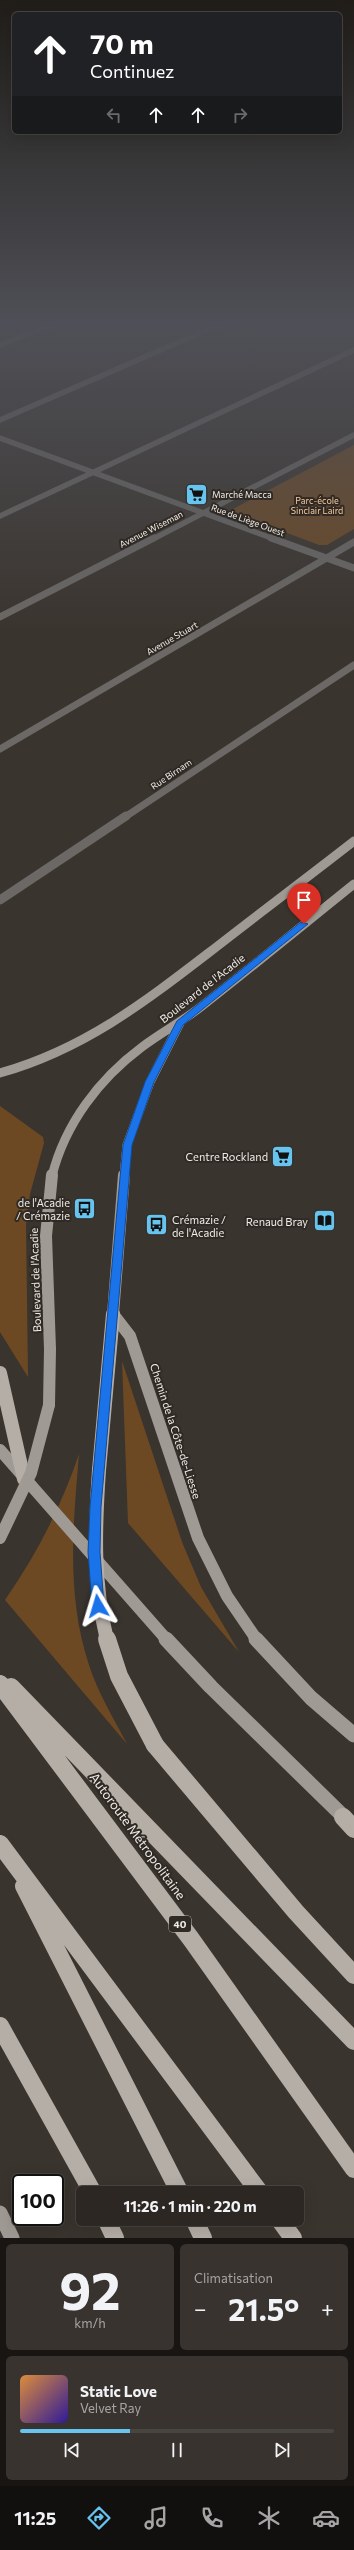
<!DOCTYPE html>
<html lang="fr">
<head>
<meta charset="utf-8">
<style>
  :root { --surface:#2c2722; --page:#38332f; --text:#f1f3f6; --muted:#a6a5a5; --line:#484440; --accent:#66c4ef }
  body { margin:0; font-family:Commissioner,sans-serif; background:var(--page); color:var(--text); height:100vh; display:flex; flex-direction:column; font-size:15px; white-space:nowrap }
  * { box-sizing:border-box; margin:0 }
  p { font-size:13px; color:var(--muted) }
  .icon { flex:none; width:22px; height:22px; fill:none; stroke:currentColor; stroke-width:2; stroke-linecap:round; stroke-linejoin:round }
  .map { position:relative; height:2238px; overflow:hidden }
  .side { display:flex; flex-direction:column; gap:6px; padding:6px; background:#181513; flex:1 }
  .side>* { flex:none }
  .hud { position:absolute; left:12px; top:12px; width:330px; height:122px; border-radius:6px; box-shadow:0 4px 16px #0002,0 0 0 1px var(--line); background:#202124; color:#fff; overflow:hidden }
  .speed { position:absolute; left:12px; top:2174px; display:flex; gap:8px; font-size:20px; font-weight:700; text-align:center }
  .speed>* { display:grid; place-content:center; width:52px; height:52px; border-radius:50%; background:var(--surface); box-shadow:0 4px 16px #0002,0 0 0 1px var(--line); line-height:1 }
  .speed .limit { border:2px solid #111; border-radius:6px; background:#fff; color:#111 }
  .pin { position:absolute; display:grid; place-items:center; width:34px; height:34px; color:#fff; margin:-41px -17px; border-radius:50% 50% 50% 0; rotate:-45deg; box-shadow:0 0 4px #0007 }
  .pin .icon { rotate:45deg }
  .me { position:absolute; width:44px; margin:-22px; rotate:353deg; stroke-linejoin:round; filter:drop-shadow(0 0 3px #0008) }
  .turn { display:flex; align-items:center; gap:14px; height:84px; padding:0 12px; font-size:18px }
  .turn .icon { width:52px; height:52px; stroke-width:2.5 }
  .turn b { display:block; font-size:28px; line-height:34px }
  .lanes { display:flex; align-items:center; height:38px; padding:0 12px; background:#0003; justify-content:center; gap:20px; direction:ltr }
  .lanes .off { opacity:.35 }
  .big { font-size:30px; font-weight:700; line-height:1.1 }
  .side .widget { flex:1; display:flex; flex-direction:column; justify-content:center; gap:6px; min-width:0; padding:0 14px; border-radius:6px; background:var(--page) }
  .side .dial { align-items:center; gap:0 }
  .dial b { font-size:52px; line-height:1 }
  .song { display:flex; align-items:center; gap:12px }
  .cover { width:48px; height:48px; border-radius:6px; background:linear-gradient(135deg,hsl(30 70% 55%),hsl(250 70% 35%)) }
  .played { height:4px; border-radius:2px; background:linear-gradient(90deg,var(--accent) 35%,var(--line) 35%) }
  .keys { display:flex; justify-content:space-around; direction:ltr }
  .heat { display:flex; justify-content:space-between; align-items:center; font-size:22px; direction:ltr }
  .side .tiles { flex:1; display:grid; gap:6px; grid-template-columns:1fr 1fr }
  .widget:last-child { grid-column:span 2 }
  .trip { position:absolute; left:76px; top:2186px; width:228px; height:40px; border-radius:6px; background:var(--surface); box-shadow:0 4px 16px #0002,0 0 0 1px var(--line); font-weight:700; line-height:40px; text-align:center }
  .dock { display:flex; height:64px; justify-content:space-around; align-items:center; background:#12100e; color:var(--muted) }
  .dock .icon { width:28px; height:28px }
  .dock .selected { color:var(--accent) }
  .dock b { font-size:18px; color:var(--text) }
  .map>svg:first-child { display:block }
  .green { fill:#6d4923 }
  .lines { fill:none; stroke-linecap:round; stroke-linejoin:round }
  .minor-far2 { stroke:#6b6865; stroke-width:5.5 }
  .minor-far1 { stroke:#6b6865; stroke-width:7 }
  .minor { stroke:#6b6865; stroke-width:9 }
  .major-far2 { stroke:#a09a94; stroke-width:9 }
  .major-far1 { stroke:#a09a94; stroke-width:12 }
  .major { stroke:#a09a94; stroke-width:15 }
  .highway-far1 { stroke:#b5aea7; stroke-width:14 }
  .highway { stroke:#b5aea7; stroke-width:18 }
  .major-bridge { stroke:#a09a94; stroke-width:12 }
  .highway-bridge-far1 { stroke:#b5aea7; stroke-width:14 }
  .highway-bridge { stroke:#b5aea7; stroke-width:18 }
  .route { fill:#1a73e8; stroke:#114b97 }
  .labels { text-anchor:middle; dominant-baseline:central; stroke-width:4; stroke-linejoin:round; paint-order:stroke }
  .far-poi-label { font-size:9px; fill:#f0ece9; stroke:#302a24; text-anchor:start }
  .far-park-label { font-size:9px; fill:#f9c99b; stroke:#302a24 }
  .far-street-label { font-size:9px; fill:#f0ece9; stroke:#302a24 }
  .shield { fill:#302a24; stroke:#b6b2ae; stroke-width:1 }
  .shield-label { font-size:10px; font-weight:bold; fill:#f0ece9 }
  .street-label { font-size:11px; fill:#f0ece9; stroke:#302a24 }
  .poi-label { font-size:11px; fill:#f0ece9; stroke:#302a24; text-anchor:end }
  .near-street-label { font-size:13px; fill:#f0ece9; stroke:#302a24 }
</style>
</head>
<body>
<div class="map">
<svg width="354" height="2238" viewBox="0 0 354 2238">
  <rect width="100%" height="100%" fill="#3a342e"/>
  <path class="green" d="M354,445V529L327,545H319L229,511Z
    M0,1106L43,1137L44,1143L30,1194L26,1225L28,1377L0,1332Z
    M122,1361L182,1542L201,1587L239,1652L128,1523Z
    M79,1454C73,1527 66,1594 89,1665C98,1693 114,1719 127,1744L5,1600C37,1554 61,1507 79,1454Z"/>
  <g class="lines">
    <path class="minor-far2" d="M0,345L59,322
      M0,420L225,322
      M0,438L274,539
      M0,516L354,350
      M153,539L354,435"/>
    <path class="minor-far1" d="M271,538L354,568
      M0,617L154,538
      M0,749L354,542
      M125,817L354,665"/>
    <path class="minor" d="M0,900L126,816"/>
    <path class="major-far2" d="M0,1073C85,1049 146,1001 215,948C261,912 308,877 354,841
      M52,1176C65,1124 99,1079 142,1047C162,1032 183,1021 202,1006C253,966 303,925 354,884
      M124,1176L127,1145L150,1082L180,1023"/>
    <path class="major-far1" d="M124,1175L113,1314L130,1336L198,1538L227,1596L257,1640
      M49,1405L50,1349L46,1236L52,1175
      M0,1450L167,1640"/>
    <path class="major" d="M166,1639L211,1687L346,1819
      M256,1639L311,1698L354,1735
      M0,2213L12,2238"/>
    <path class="highway-far1" d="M0,1373L24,1479
      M99,1470L113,1314"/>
    <path class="highway" d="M0,1684L191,1939L354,2169
      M11,1687L354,2041
      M155,1745L296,1912L354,1975
      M343,1817L354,1829
      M0,1844L260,2193
      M24,1886L180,2193
      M0,2026L93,2193
      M106,2219L115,2238
      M194,2219L203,2238
      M279,2219L293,2238"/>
    <path class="major-bridge" d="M0,1538L31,1473L49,1405"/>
    <path class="highway-bridge-far1" d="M99,1470C95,1528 93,1583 107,1640"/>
    <path class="highway-bridge" d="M107,1639L119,1676L155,1745"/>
  </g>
  <linearGradient id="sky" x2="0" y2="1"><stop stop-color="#201d19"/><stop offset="0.51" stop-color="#4f5057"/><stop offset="1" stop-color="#4f5057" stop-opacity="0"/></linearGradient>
  <rect width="354" height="636" fill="url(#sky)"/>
  <path class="route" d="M301,922L308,924L183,1025L154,1082L132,1145L101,1507L100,1552L104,1606L98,1612L92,1606L88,1552L90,1507L123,1145L145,1082L177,1021Z"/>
  <defs>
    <symbol id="supermarket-square" viewBox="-11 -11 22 22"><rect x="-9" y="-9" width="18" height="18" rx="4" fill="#66c4ef" stroke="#302a24"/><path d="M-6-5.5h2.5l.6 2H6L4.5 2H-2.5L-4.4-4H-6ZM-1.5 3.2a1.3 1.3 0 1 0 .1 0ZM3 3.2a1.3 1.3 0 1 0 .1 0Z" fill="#111"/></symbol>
    <symbol id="bus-square" viewBox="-11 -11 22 22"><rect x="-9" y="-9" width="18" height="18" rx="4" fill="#66c4ef" stroke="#302a24"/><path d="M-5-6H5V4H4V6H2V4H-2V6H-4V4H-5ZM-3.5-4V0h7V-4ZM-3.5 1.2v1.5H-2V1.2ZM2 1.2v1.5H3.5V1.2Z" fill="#111"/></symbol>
    <symbol id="library-square" viewBox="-11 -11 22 22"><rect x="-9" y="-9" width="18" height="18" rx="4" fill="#66c4ef" stroke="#302a24"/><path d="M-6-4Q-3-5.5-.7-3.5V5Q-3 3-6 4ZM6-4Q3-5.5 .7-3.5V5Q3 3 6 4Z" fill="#111"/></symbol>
  </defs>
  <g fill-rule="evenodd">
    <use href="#supermarket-square" x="184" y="482" width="25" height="25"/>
    <use href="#supermarket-square" x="270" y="1144" width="25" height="25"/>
    <use href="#bus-square" x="72" y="1196" width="25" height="25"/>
    <use href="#library-square" x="312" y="1208" width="25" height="25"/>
    <use href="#bus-square" x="144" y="1212" width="25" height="25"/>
  </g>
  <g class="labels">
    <g class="far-poi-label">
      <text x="212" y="494">Marché Macca</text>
    </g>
    <g class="far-park-label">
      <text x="317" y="500">Parc-école<tspan x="317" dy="10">Sinclair Laird</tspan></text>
    </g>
    <g class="far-street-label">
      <text transform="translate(248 520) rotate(20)">Rue de Liège Ouest</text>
      <text transform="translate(151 529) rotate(-27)">Avenue Wiseman</text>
      <text transform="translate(172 638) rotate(-30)">Avenue Stuart</text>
      <text transform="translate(171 774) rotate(-34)">Rue Birnam</text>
    </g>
    <rect class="shield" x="169" y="1916" width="22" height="16" rx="3"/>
    <g class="shield-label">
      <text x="180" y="1924">40</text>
    </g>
    <g class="street-label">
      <text transform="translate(202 988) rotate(-38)">Boulevard de l'Acadie</text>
      <text transform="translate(35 1280) rotate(-92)">Boulevard de l'Acadie</text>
      <text transform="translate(176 1431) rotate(72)">Chemin de la Côte-de-Liesse</text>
    </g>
    <g class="poi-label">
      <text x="268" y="1156">Centre Rockland</text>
      <text x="70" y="1202">de l'Acadie<tspan x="70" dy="13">/ Crémazie</tspan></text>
      <text x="172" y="1219" text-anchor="start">Crémazie /<tspan x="172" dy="13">de l'Acadie</tspan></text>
      <text x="308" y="1221">Renaud Bray</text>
    </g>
    <g class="near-street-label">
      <text transform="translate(138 1836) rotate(54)">Autoroute Métropolitaine</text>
    </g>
  </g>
</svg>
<div class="speed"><div class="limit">100</div></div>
<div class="pin" style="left:304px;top:924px;background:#d93025"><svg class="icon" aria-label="arrive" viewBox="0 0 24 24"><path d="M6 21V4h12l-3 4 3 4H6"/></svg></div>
<svg class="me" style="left:98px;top:1606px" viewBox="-20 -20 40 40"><path d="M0-17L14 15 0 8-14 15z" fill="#1a73e8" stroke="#fff" stroke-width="4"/></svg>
<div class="trip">11:26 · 1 min · 220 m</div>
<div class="hud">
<div class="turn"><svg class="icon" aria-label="ahead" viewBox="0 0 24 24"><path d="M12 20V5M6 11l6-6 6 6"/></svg><div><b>70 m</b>Continuez</div></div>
<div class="lanes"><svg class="icon off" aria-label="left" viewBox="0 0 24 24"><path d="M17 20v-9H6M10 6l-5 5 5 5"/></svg><svg class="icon" aria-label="ahead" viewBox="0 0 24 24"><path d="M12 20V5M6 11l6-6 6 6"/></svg><svg class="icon" aria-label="ahead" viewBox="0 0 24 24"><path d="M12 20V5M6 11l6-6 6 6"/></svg><svg class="icon off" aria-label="right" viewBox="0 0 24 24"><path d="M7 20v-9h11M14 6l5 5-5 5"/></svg></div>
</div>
</div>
<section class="side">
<div class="tiles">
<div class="widget dial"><b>92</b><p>km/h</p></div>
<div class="widget"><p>Climatisation</p>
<div class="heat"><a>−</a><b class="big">21.5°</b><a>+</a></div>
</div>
<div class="widget">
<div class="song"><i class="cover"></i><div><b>Static Love</b><p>Velvet Ray</p></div></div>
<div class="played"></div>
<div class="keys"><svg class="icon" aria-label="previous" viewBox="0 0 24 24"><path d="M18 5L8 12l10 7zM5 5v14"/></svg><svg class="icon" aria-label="pause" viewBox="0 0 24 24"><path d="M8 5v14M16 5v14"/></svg><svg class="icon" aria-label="next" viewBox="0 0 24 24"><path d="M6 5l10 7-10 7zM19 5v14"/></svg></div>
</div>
</div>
</section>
<nav class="dock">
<b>11:25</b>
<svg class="icon selected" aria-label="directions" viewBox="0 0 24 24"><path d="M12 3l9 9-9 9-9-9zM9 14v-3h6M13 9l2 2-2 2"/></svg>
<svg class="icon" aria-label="music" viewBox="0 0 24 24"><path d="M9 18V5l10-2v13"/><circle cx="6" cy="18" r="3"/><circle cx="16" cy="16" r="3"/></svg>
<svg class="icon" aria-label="phone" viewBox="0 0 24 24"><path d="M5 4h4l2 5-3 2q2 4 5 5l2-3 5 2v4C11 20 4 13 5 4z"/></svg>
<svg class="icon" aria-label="climate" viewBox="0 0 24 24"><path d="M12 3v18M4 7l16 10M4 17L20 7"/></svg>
<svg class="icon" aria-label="car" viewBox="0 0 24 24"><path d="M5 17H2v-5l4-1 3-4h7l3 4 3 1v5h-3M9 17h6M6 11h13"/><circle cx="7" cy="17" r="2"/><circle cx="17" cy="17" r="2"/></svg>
</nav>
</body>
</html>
